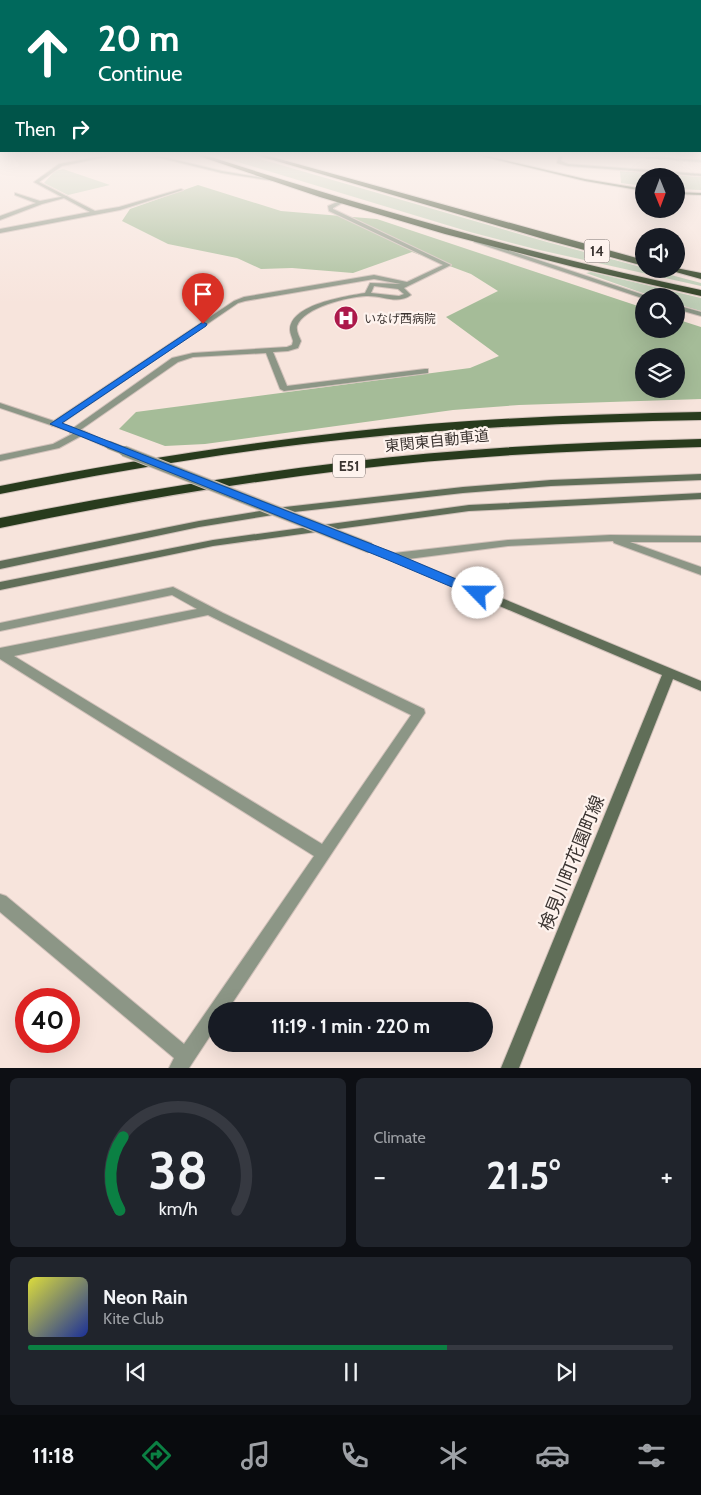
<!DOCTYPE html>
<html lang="en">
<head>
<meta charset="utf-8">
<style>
  :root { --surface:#171b24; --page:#20242c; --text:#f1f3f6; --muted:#9ea1a6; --line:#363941; --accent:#0b8043 }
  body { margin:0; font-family:Cabin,"Noto Sans JP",sans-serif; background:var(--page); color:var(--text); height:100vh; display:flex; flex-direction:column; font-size:19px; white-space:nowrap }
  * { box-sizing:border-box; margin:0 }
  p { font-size:16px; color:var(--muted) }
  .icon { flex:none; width:28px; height:28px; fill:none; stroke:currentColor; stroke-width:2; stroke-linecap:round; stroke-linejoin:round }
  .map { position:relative; height:1068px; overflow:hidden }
  .side { display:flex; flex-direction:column; gap:10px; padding:10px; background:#0d0f14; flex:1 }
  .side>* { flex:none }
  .banner { position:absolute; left:0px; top:0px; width:701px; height:152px; box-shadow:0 5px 20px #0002; background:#00695c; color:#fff; overflow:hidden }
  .needle { width:32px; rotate:179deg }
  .tools { position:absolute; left:635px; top:168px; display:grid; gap:10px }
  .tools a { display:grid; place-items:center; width:50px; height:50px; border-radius:50%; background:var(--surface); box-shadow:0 5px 20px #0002; font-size:25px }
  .speed { position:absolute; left:15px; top:988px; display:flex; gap:10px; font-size:25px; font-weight:700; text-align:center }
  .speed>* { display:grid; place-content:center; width:65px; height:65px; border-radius:50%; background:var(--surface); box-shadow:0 5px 20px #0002; line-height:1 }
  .speed .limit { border:8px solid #d22; background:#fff; color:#111 }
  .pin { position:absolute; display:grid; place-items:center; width:42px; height:42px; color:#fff; margin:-51px -21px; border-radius:50% 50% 50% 0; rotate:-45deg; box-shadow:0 0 5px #0007 }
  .pin .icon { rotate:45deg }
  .me { position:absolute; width:55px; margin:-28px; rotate:293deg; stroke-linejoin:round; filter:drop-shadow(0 0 4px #0008) }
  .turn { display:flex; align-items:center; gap:18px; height:105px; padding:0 15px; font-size:22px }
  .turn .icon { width:65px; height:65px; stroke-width:2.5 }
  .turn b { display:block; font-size:35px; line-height:42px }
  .then { display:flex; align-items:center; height:48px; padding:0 15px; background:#0003; gap:10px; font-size:19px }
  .big { font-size:38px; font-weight:700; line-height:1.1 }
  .side .widget { flex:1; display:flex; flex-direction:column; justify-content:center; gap:8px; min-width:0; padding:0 18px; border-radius:8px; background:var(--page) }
  .side .dial { align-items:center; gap:0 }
  .dial svg { height:130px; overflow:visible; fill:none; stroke:var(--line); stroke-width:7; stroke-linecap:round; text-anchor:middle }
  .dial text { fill:var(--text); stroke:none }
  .song { display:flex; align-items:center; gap:15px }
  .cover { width:60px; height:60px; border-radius:8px; background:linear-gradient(135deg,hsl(60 70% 55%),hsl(230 70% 35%)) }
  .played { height:5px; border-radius:2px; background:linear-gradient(90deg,var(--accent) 65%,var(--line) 65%) }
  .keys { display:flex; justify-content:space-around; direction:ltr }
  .heat { display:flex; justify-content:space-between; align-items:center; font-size:28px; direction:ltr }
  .side .tiles { flex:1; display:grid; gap:10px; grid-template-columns:1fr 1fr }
  .widget:last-child { grid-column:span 2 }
  .trip { position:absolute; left:208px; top:1002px; width:285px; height:50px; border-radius:25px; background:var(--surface); box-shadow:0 5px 20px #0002; font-weight:700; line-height:50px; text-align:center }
  .dock { display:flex; height:80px; justify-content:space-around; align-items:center; background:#090b0e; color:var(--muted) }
  .dock .icon { width:35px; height:35px }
  .dock .selected { color:var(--accent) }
  .dock b { font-size:22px; color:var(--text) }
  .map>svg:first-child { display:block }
  .green { fill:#bdcdb5 }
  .forest { fill:#a5bc98; fill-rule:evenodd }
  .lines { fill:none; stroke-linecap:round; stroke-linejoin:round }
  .lane-casing { stroke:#d1c1ba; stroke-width:2 }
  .street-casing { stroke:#d1c1ba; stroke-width:2 }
  .secondary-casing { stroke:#d1c1ba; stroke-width:2 }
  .highway-casing { stroke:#d1c1ba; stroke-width:2 }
  .lane { fill:#8c9686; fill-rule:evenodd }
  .street { fill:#8c9686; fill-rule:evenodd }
  .secondary { fill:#606e58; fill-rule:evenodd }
  .highway { fill:#283b1d; fill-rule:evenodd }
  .street-bridge-far1-casing { stroke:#d1c1ba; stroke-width:9; stroke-linecap:butt }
  .street-bridge-casing { stroke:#d1c1ba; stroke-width:12; stroke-linecap:butt }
  .street-bridge-far1 { stroke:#8c9686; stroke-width:8 }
  .street-bridge { stroke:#8c9686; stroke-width:10 }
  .route { fill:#1a73e8; stroke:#114b97 }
  .labels { text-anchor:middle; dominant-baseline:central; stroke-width:4.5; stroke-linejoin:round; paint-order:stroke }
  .far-poi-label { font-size:12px; fill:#3b3431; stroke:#fef3ee; text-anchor:start }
  .shield { fill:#fef3ee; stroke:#766d6a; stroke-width:1 }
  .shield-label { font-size:14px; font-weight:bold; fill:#3b3431 }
  .street-label { font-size:15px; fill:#3b3431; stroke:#fef3ee }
  .near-street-label { font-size:18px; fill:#3b3431; stroke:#fef3ee }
</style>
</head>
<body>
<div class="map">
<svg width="701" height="1068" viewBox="0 0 701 1068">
  <rect width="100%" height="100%" fill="#f7e4dc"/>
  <path class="green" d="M215,155H246L547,242L701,283V286L535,249L470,232Z
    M63,169L110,185L68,195L44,183L55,171Z
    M620,171L701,177V190L676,189V176H644V186L621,183Z
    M591,272L701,298V311L676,304V296H651L586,273Z"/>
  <path class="forest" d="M198,185L281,211L377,219L644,308V329H676V319L701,327V399L519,405L453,410L205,444L165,446L119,429L136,412L470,368L499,356L446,317L498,291L471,274L412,252L353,273L292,268L261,269L237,258L168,244L122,221L130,209ZM644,356H676V389H644Z"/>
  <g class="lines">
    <defs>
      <path id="lane" d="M15,193L40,201L66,196L68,197L42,204L0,220V216L36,203L15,195Z
        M342,200L346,201L333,208V209L451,265L404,288L411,295C397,305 382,295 366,296C348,297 304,307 297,326C296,331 299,336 301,341L298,348L288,351L273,352L287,386L425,369H428V373L284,391L280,389L266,353L193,357L178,362L76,433H70L69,431L172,358L193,353L287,347L292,345L293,341C292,337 290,333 290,330C290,304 347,296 365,293L370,283L401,284L374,279L245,301L238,303L58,426H52V422L234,301L244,297L374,275L407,282L443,265L329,211L328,206ZM374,286L398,289L404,294L399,296L371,293Z"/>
      <path id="street" d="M107,155H114L62,166L39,182L95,211L119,207L181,189L183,190L120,210L0,233V229L90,212L34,182L59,164Z
        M149,155H155L222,171L282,181L280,182L222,173Z
        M492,155H498L490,158L488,157Z
        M559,155H563L561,161L568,164L701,174V176L568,166L557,163Z
        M615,155L701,160V162L617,156Z
        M474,240H478L647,296L642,298L474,242Z
        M676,305L701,312V316L676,309Z
        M0,403L84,431L113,445L112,447H106L81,436L59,448L0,461V455L53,444L74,433L0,408Z
        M610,535L701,536V542H630L701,567V575L614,543L613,541L508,546L393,561L366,550L365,548L370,545L394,553L508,540Z
        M173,587L223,613L424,709L425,713L227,1011H216V1027L189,1068H169L174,1058L0,912V894L6,896L184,1044L314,856L0,659V648L197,609L172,595L0,631V623ZM208,615L411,715L322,844L14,656Z"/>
      <path id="secondary" d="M477,155H483L585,179L644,189V191L585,181Z
        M676,192L701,193V195L676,194Z
        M701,474V480L551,486L463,493L285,513L199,527L0,569V561L199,521L285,507L463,487L551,480Z
        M701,493V499L469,511L213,546L0,590V582L213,540L469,505Z
        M393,553L701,681V691L673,679L519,1068H501L662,675L389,559L388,557L389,555Z"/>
      <path id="highway" d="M196,155H205C368,208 533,255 701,290V296L574,267L445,234L320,197Z
        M256,155H265L644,260V266L547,240Z
        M676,268L701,273V279L665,269Z
        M701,412V420C584,422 467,427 350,439C233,451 116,471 0,494V486C115,463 230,445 347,432C464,419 583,414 701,412Z
        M701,439V447C583,450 464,456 347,470C230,484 115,504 0,528V518C115,495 230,476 347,462C464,448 583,442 701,439Z"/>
    </defs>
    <use href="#lane" class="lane-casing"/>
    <use href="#street" class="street-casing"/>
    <use href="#secondary" class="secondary-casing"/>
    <use href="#highway" class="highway-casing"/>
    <use href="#lane" class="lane"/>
    <use href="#street" class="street"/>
    <use href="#secondary" class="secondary"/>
    <use href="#highway" class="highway"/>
    <defs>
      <path id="street-bridge-far1" d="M109,445L127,452"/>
      <path id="street-bridge" d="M124,451L370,548"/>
    </defs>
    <use href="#street-bridge-far1" class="street-bridge-far1-casing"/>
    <use href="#street-bridge" class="street-bridge-casing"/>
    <use href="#street-bridge-far1" class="street-bridge-far1"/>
    <use href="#street-bridge" class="street-bridge"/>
  </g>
  <linearGradient id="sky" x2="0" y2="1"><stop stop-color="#77a9d0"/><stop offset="0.51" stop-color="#fbf3ef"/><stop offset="1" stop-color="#fbf3ef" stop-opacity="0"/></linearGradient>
  <rect width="701" height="304" fill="url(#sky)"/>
  <path class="route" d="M203,322L207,324L206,326L62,423L397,554L482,590L484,593L482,596H473L388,560L50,424Z"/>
  <defs>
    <symbol id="hospital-disc" viewBox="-11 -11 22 22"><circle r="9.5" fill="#ac194b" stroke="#fef3ee"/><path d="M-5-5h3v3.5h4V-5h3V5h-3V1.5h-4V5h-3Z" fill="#fff"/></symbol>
  </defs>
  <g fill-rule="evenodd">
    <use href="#hospital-disc" x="332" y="304" width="28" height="28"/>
  </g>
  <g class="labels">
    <g class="far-poi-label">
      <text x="364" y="318">いなげ西病院</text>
    </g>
    <g class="shield">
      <rect x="584.5" y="239.5" width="25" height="23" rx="4"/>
      <rect x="333" y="454.5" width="32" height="23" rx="4"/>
    </g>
    <g class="shield-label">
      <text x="597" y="251">14</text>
      <text x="349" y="466">E51</text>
    </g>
    <g class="street-label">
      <text transform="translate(437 441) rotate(-6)">東関東自動車道</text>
    </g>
    <g class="near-street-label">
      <text transform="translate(572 863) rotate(-68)">検見川町花園町線</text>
    </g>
  </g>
</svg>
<div class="tools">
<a><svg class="needle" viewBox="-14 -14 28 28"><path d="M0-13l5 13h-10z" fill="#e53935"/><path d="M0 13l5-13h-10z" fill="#9ea1a6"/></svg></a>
<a><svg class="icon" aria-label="sound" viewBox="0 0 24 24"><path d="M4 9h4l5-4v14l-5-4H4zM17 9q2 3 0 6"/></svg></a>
<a><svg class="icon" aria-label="search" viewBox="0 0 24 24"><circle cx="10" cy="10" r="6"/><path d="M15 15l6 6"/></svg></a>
<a><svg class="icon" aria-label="layers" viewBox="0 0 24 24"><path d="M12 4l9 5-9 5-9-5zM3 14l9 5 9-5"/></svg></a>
</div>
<div class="speed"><div class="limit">40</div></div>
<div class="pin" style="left:203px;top:324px;background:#d93025"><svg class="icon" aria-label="arrive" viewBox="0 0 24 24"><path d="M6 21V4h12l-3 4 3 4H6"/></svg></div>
<svg class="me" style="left:478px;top:593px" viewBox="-20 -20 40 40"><circle r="19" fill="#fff"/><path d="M0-13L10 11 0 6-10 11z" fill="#1a73e8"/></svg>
<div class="trip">11:19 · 1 min · 220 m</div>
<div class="banner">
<div class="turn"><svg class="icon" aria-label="ahead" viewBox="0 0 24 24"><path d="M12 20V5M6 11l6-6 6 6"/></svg><div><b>20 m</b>Continue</div></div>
<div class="then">Then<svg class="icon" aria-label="right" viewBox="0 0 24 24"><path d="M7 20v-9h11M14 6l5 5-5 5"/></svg></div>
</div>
</div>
<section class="side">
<div class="tiles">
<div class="widget dial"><svg viewBox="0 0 100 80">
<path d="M14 69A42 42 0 1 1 86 69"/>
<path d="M14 69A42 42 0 0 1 16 24" stroke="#0b8043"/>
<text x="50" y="56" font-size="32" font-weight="700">38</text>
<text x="50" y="72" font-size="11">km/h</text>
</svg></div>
<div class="widget"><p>Climate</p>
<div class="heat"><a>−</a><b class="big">21.5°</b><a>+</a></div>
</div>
<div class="widget">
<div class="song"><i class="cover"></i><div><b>Neon Rain</b><p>Kite Club</p></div></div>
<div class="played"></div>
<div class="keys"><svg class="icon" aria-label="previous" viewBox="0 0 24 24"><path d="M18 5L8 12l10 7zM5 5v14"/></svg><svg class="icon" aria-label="pause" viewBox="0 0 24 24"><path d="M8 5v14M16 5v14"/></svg><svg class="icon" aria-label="next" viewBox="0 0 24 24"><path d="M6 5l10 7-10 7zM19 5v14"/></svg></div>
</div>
</div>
</section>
<nav class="dock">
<b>11:18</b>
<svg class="icon selected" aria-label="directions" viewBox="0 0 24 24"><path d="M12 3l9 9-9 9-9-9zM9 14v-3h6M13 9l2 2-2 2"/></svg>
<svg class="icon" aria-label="music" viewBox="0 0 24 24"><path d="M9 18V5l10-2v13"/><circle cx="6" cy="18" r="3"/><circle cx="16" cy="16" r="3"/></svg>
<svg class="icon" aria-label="phone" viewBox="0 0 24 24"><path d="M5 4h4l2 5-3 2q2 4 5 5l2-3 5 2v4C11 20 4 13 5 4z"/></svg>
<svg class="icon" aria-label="climate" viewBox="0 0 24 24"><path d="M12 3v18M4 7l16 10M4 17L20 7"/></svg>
<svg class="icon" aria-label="car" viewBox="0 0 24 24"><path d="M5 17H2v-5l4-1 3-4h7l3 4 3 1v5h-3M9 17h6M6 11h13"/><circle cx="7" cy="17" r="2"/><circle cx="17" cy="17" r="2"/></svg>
<svg class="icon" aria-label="filters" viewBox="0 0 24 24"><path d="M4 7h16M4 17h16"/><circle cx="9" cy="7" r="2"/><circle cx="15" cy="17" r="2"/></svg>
</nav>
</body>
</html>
